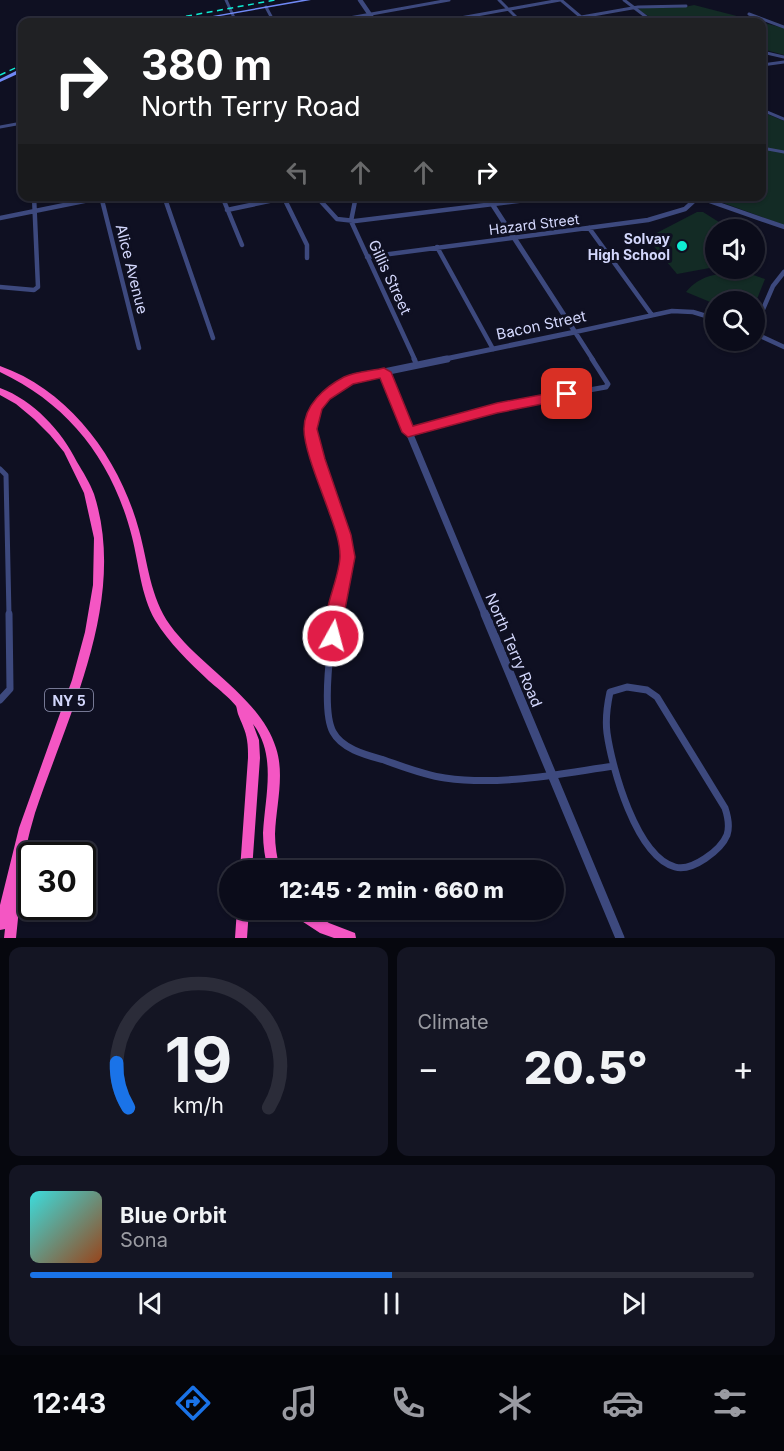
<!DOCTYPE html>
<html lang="en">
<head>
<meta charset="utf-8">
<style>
  :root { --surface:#0b0c1a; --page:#141523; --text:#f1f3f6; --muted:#9a9ba2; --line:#2b2c39; --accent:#1a73e8 }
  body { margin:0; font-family:Inter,sans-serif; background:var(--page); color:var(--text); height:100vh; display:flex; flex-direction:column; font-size:22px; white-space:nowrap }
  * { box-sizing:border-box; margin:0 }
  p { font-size:20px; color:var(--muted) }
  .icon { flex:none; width:33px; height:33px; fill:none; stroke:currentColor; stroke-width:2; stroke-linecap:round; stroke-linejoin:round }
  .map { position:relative; height:938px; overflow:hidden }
  .drawer { display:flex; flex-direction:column; gap:9px; padding:9px; background:#06070e; flex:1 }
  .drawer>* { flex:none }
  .top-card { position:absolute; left:18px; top:18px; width:748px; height:183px; border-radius:12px; box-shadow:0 2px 4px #0004,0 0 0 2px var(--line); background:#202124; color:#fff; overflow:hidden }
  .tools { position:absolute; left:705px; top:219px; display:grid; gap:12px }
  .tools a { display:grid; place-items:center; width:60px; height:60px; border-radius:50%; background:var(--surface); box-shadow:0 2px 4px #0004,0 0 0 2px var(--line); font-size:30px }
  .speed { position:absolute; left:18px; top:842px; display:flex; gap:12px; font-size:30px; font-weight:700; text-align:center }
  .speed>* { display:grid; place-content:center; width:78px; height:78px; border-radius:50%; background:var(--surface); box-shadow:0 2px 4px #0004,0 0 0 2px var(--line); line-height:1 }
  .speed .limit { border:3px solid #111; border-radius:9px; background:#fff; color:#111 }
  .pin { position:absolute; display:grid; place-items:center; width:51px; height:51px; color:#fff; margin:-26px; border-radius:12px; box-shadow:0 3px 9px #0006 }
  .me { position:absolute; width:66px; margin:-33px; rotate:7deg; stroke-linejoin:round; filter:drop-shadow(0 0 4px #0008) }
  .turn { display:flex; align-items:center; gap:21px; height:126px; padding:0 24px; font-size:27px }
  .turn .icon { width:78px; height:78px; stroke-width:2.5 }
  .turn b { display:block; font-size:42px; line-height:51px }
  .lanes { display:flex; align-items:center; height:57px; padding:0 24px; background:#0003; justify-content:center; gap:30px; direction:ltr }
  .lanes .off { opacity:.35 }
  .big { font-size:45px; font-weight:800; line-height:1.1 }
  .drawer .tile { flex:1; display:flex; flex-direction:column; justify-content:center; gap:9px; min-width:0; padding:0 21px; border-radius:12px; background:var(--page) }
  .drawer .dial { align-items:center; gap:0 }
  .dial svg { height:156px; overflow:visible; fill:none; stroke:var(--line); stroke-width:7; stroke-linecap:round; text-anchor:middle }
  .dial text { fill:var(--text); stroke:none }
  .song { display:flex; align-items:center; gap:18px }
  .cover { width:72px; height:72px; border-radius:9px; background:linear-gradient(135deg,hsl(180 70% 55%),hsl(20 70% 35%)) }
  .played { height:6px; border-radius:3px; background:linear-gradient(90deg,var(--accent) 50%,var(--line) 50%) }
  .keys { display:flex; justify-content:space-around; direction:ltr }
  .heat { display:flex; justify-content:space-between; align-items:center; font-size:33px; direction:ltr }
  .drawer .tiles { flex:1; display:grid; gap:9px; grid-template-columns:1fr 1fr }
  .tile:last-child { grid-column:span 2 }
  .trip { position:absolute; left:219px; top:860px; width:345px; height:60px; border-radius:30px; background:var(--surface); box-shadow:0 2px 4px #0004,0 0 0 2px var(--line); font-weight:800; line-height:60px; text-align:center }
  .dock { display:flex; height:96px; justify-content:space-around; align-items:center; background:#04050a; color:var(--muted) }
  .dock .icon { width:42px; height:42px }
  .dock .on { color:var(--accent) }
  .dock b { font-size:27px; color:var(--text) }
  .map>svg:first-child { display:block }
  .green { fill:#132b25 }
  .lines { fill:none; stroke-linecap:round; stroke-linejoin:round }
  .minor-far3 { stroke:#3d497e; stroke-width:3 }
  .minor-far2 { stroke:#3d497e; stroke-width:4.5 }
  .minor-far1 { stroke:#3d497e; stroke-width:5 }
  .minor { stroke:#3d497e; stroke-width:7 }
  .tertiary-far3 { stroke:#3d497e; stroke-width:4.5 }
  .tertiary-far2 { stroke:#3d497e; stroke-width:5 }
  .tertiary-far1 { stroke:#3d497e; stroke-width:7 }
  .tertiary { stroke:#3d497e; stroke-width:9 }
  .secondary { fill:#7089f6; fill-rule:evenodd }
  .motorway { fill:#f456c3; fill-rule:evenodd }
  .rail { stroke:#0fecd3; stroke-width:1.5; stroke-dasharray:6 4.5; stroke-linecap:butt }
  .route { fill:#e11d48; stroke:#92132f; stroke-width:1.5 }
  .poi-dot { fill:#0fecd3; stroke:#0f1022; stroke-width:2 }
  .labels { text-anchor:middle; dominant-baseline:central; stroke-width:6; stroke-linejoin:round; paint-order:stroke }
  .far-street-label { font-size:14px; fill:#d3d7fc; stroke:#0f1022 }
  .far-poi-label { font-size:14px; font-weight:bold; fill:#d3d7fc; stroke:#0f1022; text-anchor:end }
  .shield { fill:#0f1022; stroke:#989bbb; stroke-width:1.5 }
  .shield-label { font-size:14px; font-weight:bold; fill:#d3d7fc }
  .street-label { font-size:15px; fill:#d3d7fc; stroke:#0f1022 }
</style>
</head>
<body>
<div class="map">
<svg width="784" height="938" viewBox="0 0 784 938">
  <rect width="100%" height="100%" fill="#0f1022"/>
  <path class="green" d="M694,5L784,28V55L762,49V22H658L637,9C656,6 676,10 694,5Z
    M762,112L784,121V225L707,197L762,196Z
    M697,212H703L730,229L716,230L715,267L677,274L647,238Z
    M745,272L765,279L755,304L754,302H716L715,304L686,292C701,273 723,273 745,272Z"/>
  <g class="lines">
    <path class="minor-far3" d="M226,0L236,22
      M499,0L521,22
      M561,0L581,17
      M624,0L653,22
      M266,7L274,22
      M749,14L784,27
      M327,22L449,0
      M438,22L560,0
      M553,22L638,7L686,6
      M762,52L784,57
      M762,65L784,62
      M762,110L784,119
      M0,127L22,123
      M762,148L784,152"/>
    <path class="minor-far2" d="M101,196L139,348
      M164,196L213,338
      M222,196L242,245
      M283,196L307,245V258
      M316,196L337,219L355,221L558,196
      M356,196L351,221L415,360
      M698,197L784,227
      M227,210L293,196
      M0,218L109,196
      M589,228L652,315
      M437,247L493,349
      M367,257L648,220L685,209L698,197
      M0,287L34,290L38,287L34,196
      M754,330L773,286L784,272
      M754,333L784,347
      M593,360L575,332L672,311L693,312L716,319"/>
    <path class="minor-far1" d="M414,359L417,365
      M408,432L527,401L606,387L608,384L592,359
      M0,469L6,475L9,615
      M335,615C339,595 350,574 347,552C336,476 256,394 384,372"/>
    <path class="minor" d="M336,614C331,639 321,710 333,732C342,749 366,755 384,760C404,767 424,775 445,778C502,786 558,774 614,766
      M627,687L647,690L657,697L725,808C728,817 730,826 727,835C721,850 692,872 675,867C636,856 612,768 607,733C605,718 607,706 610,692Z
      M0,700L10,689L9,614"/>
    <path class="tertiary-far3" d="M360,0L375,22"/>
    <path class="tertiary-far2" d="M440,360L575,332L487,196"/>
    <path class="tertiary-far1" d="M447,359L384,372L485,615"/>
    <path class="tertiary" d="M485,614L620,938"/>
    <path class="secondary" d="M302,0H311L186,22H179Z
      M20,69H22V72L0,82V79Z"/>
    <path class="motorway" d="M0,366C71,391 120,460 139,530C148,563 150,597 170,625C201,668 260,697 276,748C285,775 276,806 275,834C275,846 277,858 280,870H268C265,858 263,846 263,833C265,796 277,756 253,724L259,740L260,758L252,870H240L248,758C248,752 248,746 247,740C246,731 241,722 238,714C237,711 237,708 236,706C232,700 215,686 209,681C189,662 169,643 155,620C141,595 139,565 132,537C113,462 70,405 0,372Z
      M0,388C33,400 62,431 77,462C83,472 90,483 94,494C128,600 68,714 35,813C28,836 23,860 18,884L21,889L16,938H4L5,929L0,930V905L19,828L72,680L85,632L93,585L94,538L84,493L64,452L50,435L34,419L16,404L0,395Z
      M237,909H249L247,938H235Z
      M290,909H307L329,923L355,933L356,938H334L320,933L291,914Z"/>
    <path class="rail" d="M155,22L275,0
      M0,75L22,65"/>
  </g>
  <path class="route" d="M384,368L391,372L413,426L497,403L567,390L573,394L567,399L497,413L408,437L402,432L380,378L353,384L330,399L322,409L317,429L325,459L351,535L355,557L339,641L333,643L328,641C317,619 340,580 340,556C340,541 334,526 329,512C322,491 304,450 304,429C304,405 325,387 344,377C356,371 372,371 384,368Z"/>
  <circle class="poi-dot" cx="682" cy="246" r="6"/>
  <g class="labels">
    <g class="far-street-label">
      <text transform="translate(534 224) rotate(-7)">Hazard Street</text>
    </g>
    <g class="far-poi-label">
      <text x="670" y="238">Solvay<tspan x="670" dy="16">High School</tspan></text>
    </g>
    <rect class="shield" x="45" y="689" width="48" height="22" rx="4.5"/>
    <g class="shield-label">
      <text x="69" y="700">NY 5</text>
    </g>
    <g class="street-label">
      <text transform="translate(132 269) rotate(76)">Alice Avenue</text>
      <text transform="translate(390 277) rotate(65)">Gillis Street</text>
      <text transform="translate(541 325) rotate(-12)">Bacon Street</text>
      <text transform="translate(514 650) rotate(67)">North Terry Road</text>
    </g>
  </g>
</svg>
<div class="tools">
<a><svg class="icon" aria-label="sound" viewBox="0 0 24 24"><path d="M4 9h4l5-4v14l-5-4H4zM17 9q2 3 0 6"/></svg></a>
<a><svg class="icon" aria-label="search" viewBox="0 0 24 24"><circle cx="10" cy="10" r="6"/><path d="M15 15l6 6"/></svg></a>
</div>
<div class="speed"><div class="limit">30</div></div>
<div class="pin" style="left:567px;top:394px;background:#d93025"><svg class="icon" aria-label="arrive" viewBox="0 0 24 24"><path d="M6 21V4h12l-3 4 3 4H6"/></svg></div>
<svg class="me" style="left:333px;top:636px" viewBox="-20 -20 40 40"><circle r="17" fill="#e11d48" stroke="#fff" stroke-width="3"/><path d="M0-11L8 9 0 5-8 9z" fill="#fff"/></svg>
<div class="trip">12:45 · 2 min · 660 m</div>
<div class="top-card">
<div class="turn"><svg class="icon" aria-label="right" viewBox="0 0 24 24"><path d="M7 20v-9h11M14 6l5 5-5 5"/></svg><div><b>380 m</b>North Terry Road</div></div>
<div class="lanes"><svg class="icon off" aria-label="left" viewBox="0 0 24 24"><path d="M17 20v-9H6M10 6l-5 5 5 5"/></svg><svg class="icon off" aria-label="ahead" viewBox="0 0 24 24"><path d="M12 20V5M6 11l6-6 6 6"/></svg><svg class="icon off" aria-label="ahead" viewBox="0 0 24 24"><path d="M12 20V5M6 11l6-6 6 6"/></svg><svg class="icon" aria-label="right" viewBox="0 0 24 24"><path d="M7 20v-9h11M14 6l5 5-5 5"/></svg></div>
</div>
</div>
<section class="drawer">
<div class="tiles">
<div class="tile dial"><svg viewBox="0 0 100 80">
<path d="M14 69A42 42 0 1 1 86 69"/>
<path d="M14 69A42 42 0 0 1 8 46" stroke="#1a73e8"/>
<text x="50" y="56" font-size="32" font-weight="700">19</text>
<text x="50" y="72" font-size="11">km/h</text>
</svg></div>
<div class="tile"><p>Climate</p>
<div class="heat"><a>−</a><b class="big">20.5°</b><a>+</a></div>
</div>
<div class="tile">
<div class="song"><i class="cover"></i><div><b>Blue Orbit</b><p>Sona</p></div></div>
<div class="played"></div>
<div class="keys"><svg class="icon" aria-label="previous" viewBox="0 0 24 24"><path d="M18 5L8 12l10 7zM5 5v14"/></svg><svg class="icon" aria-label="pause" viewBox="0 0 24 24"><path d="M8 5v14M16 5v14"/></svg><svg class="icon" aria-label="next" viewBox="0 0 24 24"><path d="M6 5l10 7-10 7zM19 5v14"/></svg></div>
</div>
</div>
</section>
<nav class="dock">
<b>12:43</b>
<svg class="icon on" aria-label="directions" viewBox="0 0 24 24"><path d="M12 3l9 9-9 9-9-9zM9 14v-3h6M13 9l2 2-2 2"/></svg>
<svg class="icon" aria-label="music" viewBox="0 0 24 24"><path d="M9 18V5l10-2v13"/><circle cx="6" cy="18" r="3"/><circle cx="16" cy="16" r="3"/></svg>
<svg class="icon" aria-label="phone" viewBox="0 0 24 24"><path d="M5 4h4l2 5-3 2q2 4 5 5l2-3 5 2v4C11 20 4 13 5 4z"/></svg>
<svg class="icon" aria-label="climate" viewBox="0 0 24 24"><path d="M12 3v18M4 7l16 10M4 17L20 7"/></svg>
<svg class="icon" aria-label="car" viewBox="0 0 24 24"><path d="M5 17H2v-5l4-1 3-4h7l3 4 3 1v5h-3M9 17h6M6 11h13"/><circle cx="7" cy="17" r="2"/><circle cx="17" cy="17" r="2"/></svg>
<svg class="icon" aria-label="filters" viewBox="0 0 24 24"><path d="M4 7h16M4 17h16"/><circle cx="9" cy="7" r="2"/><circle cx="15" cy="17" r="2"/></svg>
</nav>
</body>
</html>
